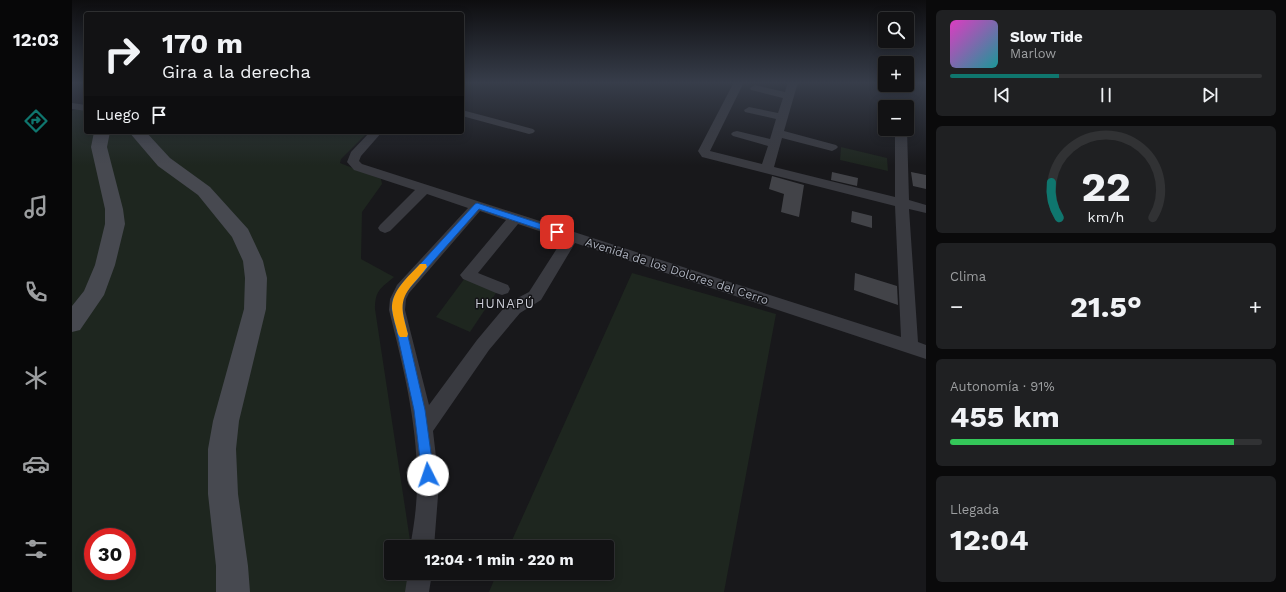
<!DOCTYPE html>
<html lang="es">
<head>
<meta charset="utf-8">
<style>
  :root { --surface:#121214; --page:#1f2022; --text:#f1f3f6; --muted:#9c9ea0; --line:#313234; --accent:#0f766e }
  body { margin:0; font-family:"Work Sans",sans-serif; background:var(--page); color:var(--text); height:100vh; display:flex; flex-direction:column; font-size:15px; white-space:nowrap }
  * { box-sizing:border-box; margin:0 }
  p { font-size:13px; color:var(--muted) }
  .icon { flex:none; width:22px; height:22px; fill:none; stroke:currentColor; stroke-width:2; stroke-linecap:round; stroke-linejoin:round }
  .map { position:relative; flex:1; overflow:hidden }
  .side { display:flex; flex-direction:column; gap:10px; padding:10px; background:#0a0a0b; width:360px }
  .side>* { flex:none }
  .top-card { position:absolute; left:12px; top:12px; width:380px; height:122px; border-radius:4px; box-shadow:0 2px 10px #0003,0 0 0 1px var(--line); background:#121214; color:var(--text); overflow:hidden }
  .controls { position:absolute; left:806px; top:12px; display:grid; gap:8px }
  .controls a { display:grid; place-items:center; width:36px; height:36px; border-radius:4px; background:var(--surface); box-shadow:0 2px 10px #0003,0 0 0 1px var(--line); font-size:20px }
  .speed { position:absolute; left:12px; top:528px; display:flex; gap:8px; font-size:20px; font-weight:700; text-align:center }
  .speed>* { display:grid; place-content:center; width:52px; height:52px; border-radius:50%; background:var(--surface); box-shadow:0 2px 10px #0003,0 0 0 1px var(--line); line-height:1 }
  .speed .limit { border:6px solid #d22; background:#fff; color:#111 }
  .pin { position:absolute; display:grid; place-items:center; width:34px; height:34px; color:#fff; margin:-17px; border-radius:8px; box-shadow:0 2px 6px #0006 }
  .me { position:absolute; width:44px; margin:-22px; rotate:356deg; stroke-linejoin:round; filter:drop-shadow(0 0 3px #0008) }
  .turn { display:flex; align-items:center; gap:14px; height:84px; padding:0 12px; font-size:18px }
  .turn .icon { width:52px; height:52px; stroke-width:2.5 }
  .turn b { display:block; font-size:28px; line-height:34px }
  .then { display:flex; align-items:center; height:38px; padding:0 12px; background:#0003; gap:8px; font-size:15px }
  .big { font-size:30px; font-weight:700; line-height:1.1 }
  .side .card { flex:1; display:flex; flex-direction:column; justify-content:center; gap:6px; min-width:0; padding:0 14px; border-radius:6px; background:var(--page) }
  .side .dial { align-items:center; gap:0 }
  .dial svg { height:104px; overflow:visible; fill:none; stroke:var(--line); stroke-width:7; stroke-linecap:round; text-anchor:middle }
  .dial text { fill:var(--text); stroke:none }
  .song { display:flex; align-items:center; gap:12px }
  .cover { width:48px; height:48px; border-radius:6px; background:linear-gradient(135deg,hsl(310 70% 55%),hsl(180 70% 35%)) }
  .played { height:4px; border-radius:2px; background:linear-gradient(90deg,var(--accent) 35%,var(--line) 35%) }
  .keys { display:flex; justify-content:space-around; direction:ltr }
  .heat { display:flex; justify-content:space-between; align-items:center; font-size:22px; direction:ltr }
  .charge { height:6px; border-radius:3px; background:linear-gradient(90deg,#34c759 91%,var(--line) 0) }
  .trip { position:absolute; left:312px; top:540px; width:230px; height:40px; border-radius:4px; background:var(--surface); box-shadow:0 2px 10px #0003,0 0 0 1px var(--line); font-weight:700; line-height:40px; text-align:center }
  main { display:flex; flex:1; min-height:0 }
  .tab-bar { display:flex; flex-direction:column; width:72px; justify-content:space-around; align-items:center; background:#070708; color:var(--muted) }
  .tab-bar .icon { width:28px; height:28px }
  .tab-bar .selected { color:var(--accent) }
  .tab-bar b { font-size:18px; color:var(--text) }
  .map>svg:first-child { display:block }
  .green { fill:#1e261f; fill-rule:evenodd }
  .building { fill:#424348 }
  .lines { fill:none; stroke-linecap:round; stroke-linejoin:round }
  .street { fill:#393a40; fill-rule:evenodd }
  .secondary { fill:#474950; fill-rule:evenodd }
  .route { fill:#1a73e8; stroke:#114b97 }
  .slow { fill:#f59e0b }
  .labels { text-anchor:middle; dominant-baseline:central; stroke-width:3; stroke-linejoin:round; paint-order:stroke }
  .street-label { font-size:12px; fill:#aaafbb; stroke:#131316 }
  .neighbourhood-label { font-size:13px; letter-spacing:1px; fill:#ccced7; stroke:#131316 }
</style>
</head>
<body>
<main>
<nav class="tab-bar">
<b>12:03</b>
<svg class="icon selected" aria-label="directions" viewBox="0 0 24 24"><path d="M12 3l9 9-9 9-9-9zM9 14v-3h6M13 9l2 2-2 2"/></svg>
<svg class="icon" aria-label="music" viewBox="0 0 24 24"><path d="M9 18V5l10-2v13"/><circle cx="6" cy="18" r="3"/><circle cx="16" cy="16" r="3"/></svg>
<svg class="icon" aria-label="phone" viewBox="0 0 24 24"><path d="M5 4h4l2 5-3 2q2 4 5 5l2-3 5 2v4C11 20 4 13 5 4z"/></svg>
<svg class="icon" aria-label="climate" viewBox="0 0 24 24"><path d="M12 3v18M4 7l16 10M4 17L20 7"/></svg>
<svg class="icon" aria-label="car" viewBox="0 0 24 24"><path d="M5 17H2v-5l4-1 3-4h7l3 4 3 1v5h-3M9 17h6M6 11h13"/><circle cx="7" cy="17" r="2"/><circle cx="17" cy="17" r="2"/></svg>
<svg class="icon" aria-label="filters" viewBox="0 0 24 24"><path d="M4 7h16M4 17h16"/><circle cx="9" cy="7" r="2"/><circle cx="15" cy="17" r="2"/></svg>
</nav>
<div class="map">
<svg width="854" height="592" viewBox="0 0 854 592">
  <rect width="100%" height="100%" fill="#18181b"/>
  <path class="green" d="M14,105V132H296L269,159L268,163L309,179L310,184L290,212L289,259L322,277C309,288 303,290 303,309L339,547H319V573H343L345,592H0V111ZM21,537H55V571H21Z
    M769,147L815,158L816,171L768,160Z
    M560,273L704,314L652,592H417L425,573H535V547H437Z
    M393,278L426,290L398,332L364,317Z"/>
  <path class="building" d="M760,172L786,178L785,186L759,180Z
    M839,172L854,175V189L841,186Z
    M700,176L732,185L727,217L709,212L712,194L697,189Z
    M780,211L800,216V228L779,222Z
    M783,273L825,286L826,305L782,290Z"/>
  <g class="lines">
    <path class="street" d="M662,82H672L638,151L690,164L696,146L661,136L659,134L661,132L665,131L698,139L704,119L673,112L672,110L677,107L706,113L711,98L679,90L678,88L683,85L713,92L716,82H726L712,131L764,145L766,147L764,149L760,151L710,138L702,167L823,197V129H835L837,200L854,205V213L837,209L846,342L854,345V359L503,243L469,300L448,313L417,350L361,431L367,483L362,547H338C342,526 345,505 345,484C346,425 331,366 317,310L318,299L325,285L396,208L355,194L318,231L313,233L308,231L306,228L308,225L343,190L282,170L275,162L279,152L298,132H310L289,156L287,161L290,164L829,337L823,206L630,157L626,151ZM408,211L434,220L388,275L391,279L424,293L430,295L436,293L438,289L436,285L406,273L446,224L491,239L457,292L436,303L405,340L357,405L333,310L334,299L337,293Z
      M828,99L833,102V107H823V102Z
      M0,103L14,105V111L0,109Z
      M390,110L461,129L463,131L461,133L457,134L390,116Z
      M336,573H360L357,592H333Z"/>
    <path class="secondary" d="M22,132H38L35,147L51,209L53,224L43,265L32,295L8,330L0,332V306L12,291L23,265L33,224V209L19,147Z
      M57,132H74L98,158L138,187L176,229L191,261L195,278L194,309L167,421L164,449L166,494L176,566L178,592H144V566L136,494V449L141,421L172,309L173,278L171,261L160,237L126,195L86,166Z"/>
  </g>
  <linearGradient id="sky" x2="0" y2="1"><stop stop-color="#0d0d0f"/><stop offset="0.5" stop-color="#373d4a"/><stop offset="1" stop-color="#373d4a" stop-opacity="0"/></linearGradient>
  <rect width="854" height="165" fill="url(#sky)"/>
  <path class="route" d="M405,203L488,230L489,232L485,235L407,209L335,291L330,299V310L353,410L362,475L360,479L356,481L351,479L350,475L342,410L320,310L321,299L328,286L403,204Z"/>
  <path class="slow" d="M348,264H354L355,267C351,273 346,278 341,284C325,302 331,313 336,334L335,337H328L326,334C324,326 321,318 320,309C319,291 336,277 348,264Z"/>
  <g class="labels">
    <g class="street-label">
      <text transform="translate(605 271) rotate(18)">Avenida de los Dolores del Cerro</text>
    </g>
    <g class="neighbourhood-label">
      <text x="433" y="303">HUNAPÚ</text>
    </g>
  </g>
</svg>
<div class="controls">
<a><svg class="icon" aria-label="search" viewBox="0 0 24 24"><circle cx="10" cy="10" r="6"/><path d="M15 15l6 6"/></svg></a>
<a>+</a>
<a>−</a>
</div>
<div class="speed"><div class="limit">30</div></div>
<div class="pin" style="left:485px;top:232px;background:#d93025"><svg class="icon" aria-label="arrive" viewBox="0 0 24 24"><path d="M6 21V4h12l-3 4 3 4H6"/></svg></div>
<svg class="me" style="left:356px;top:475px" viewBox="-20 -20 40 40"><circle r="19" fill="#fff"/><path d="M0-13L10 11 0 6-10 11z" fill="#1a73e8"/></svg>
<div class="trip">12:04 · 1 min · 220 m</div>
<div class="top-card">
<div class="turn"><svg class="icon" aria-label="right" viewBox="0 0 24 24"><path d="M7 20v-9h11M14 6l5 5-5 5"/></svg><div><b>170 m</b>Gira a la derecha</div></div>
<div class="then">Luego<svg class="icon" aria-label="arrive" viewBox="0 0 24 24"><path d="M6 21V4h12l-3 4 3 4H6"/></svg></div>
</div>
</div>
<section class="side">
<div class="card">
<div class="song"><i class="cover"></i><div><b>Slow Tide</b><p>Marlow</p></div></div>
<div class="played"></div>
<div class="keys"><svg class="icon" aria-label="previous" viewBox="0 0 24 24"><path d="M18 5L8 12l10 7zM5 5v14"/></svg><svg class="icon" aria-label="pause" viewBox="0 0 24 24"><path d="M8 5v14M16 5v14"/></svg><svg class="icon" aria-label="next" viewBox="0 0 24 24"><path d="M6 5l10 7-10 7zM19 5v14"/></svg></div>
</div>
<div class="card dial"><svg viewBox="0 0 100 80">
<path d="M14 69A42 42 0 1 1 86 69"/>
<path d="M14 69A42 42 0 0 1 8 42" stroke="#0f766e"/>
<text x="50" y="56" font-size="32" font-weight="700">22</text>
<text x="50" y="72" font-size="11">km/h</text>
</svg></div>
<div class="card"><p>Clima</p>
<div class="heat"><a>−</a><b class="big">21.5°</b><a>+</a></div>
</div>
<div class="card"><p>Autonomía · 91%</p><b class="big">455 km</b><div class="charge"></div></div>
<div class="card"><p>Llegada</p><b class="big">12:04</b></div>
</section>
</main>
</body>
</html>
